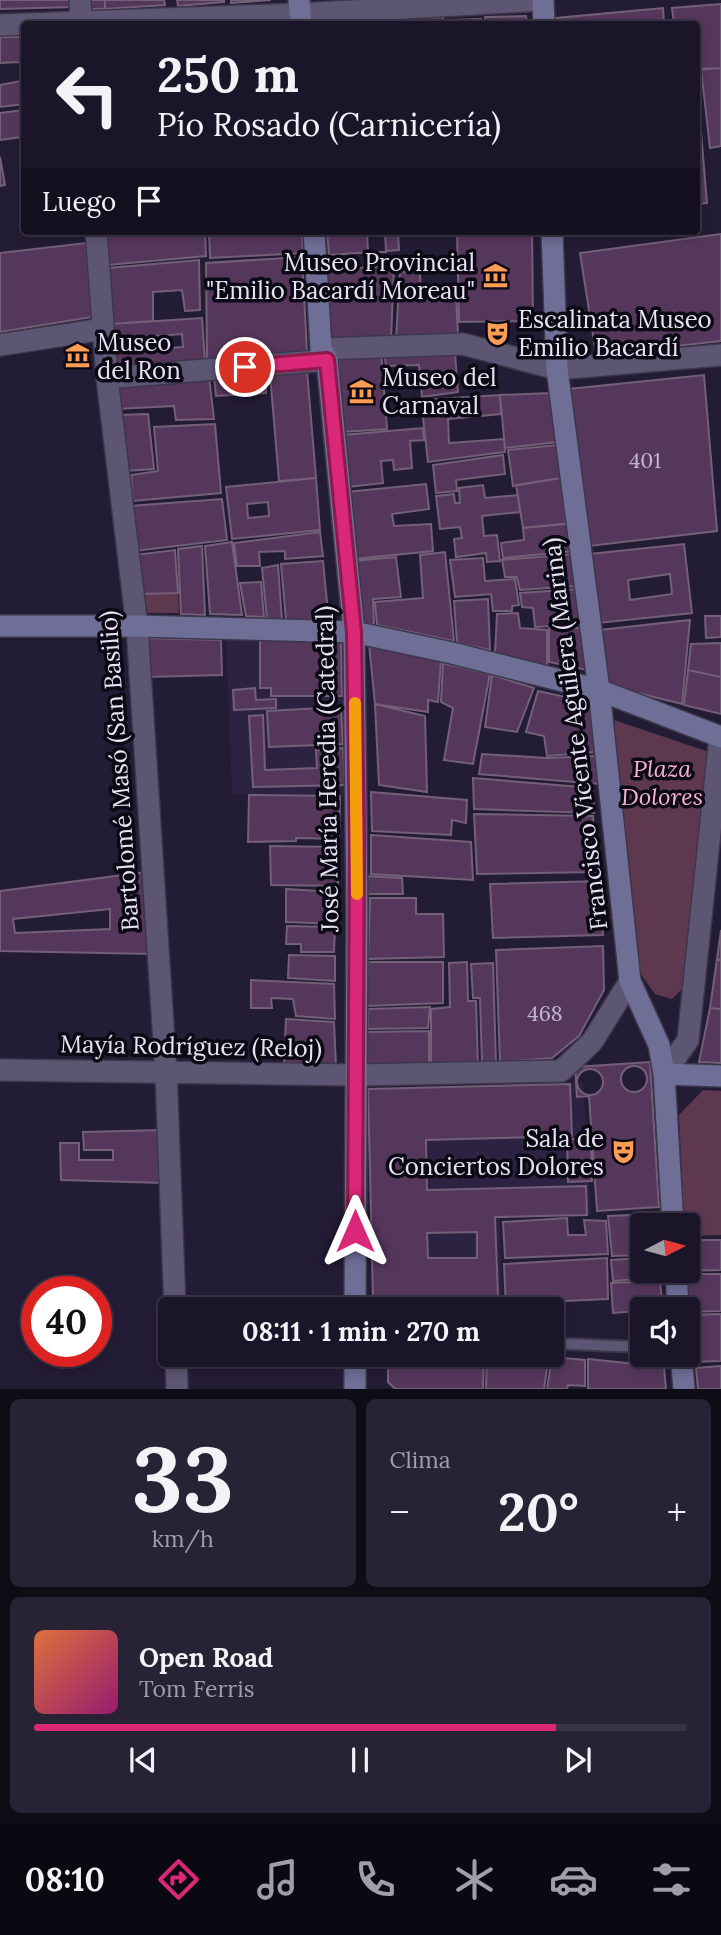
<!DOCTYPE html>
<html lang="es">
<head>
<meta charset="utf-8">
<style>
  :root { --surface:#1a1528; --page:#272234; --text:#f1f3f6; --muted:#9f9fa8; --line:#383445; --accent:#db2777 }
  body { margin:0; font-family:Lora,serif; background:var(--page); color:var(--text); height:100vh; display:flex; flex-direction:column; font-size:26px; white-space:nowrap }
  * { box-sizing:border-box; margin:0 }
  p { font-size:23px; color:var(--muted) }
  .icon { flex:none; width:38px; height:38px; fill:none; stroke:currentColor; stroke-width:2; stroke-linecap:round; stroke-linejoin:round }
  .map { position:relative; height:1389px; overflow:hidden }
  .sheet { display:flex; flex-direction:column; gap:10px; padding:10px; background:#0e0c16; flex:1 }
  .sheet>* { flex:none }
  .guide { position:absolute; left:21px; top:21px; width:679px; height:214px; border-radius:7px; box-shadow:0 4px 10px #0003,0 0 0 2px var(--line); background:#1a1528; color:var(--text); overflow:hidden }
  .needle { width:46px; rotate:84deg }
  .buttons { position:absolute; left:630px; top:1213px; display:grid; gap:14px }
  .buttons a { display:grid; place-items:center; width:70px; height:70px; border-radius:7px; background:var(--surface); box-shadow:0 4px 10px #0003,0 0 0 2px var(--line); font-size:35px }
  .speed { position:absolute; left:21px; top:1276px; display:flex; gap:14px; font-size:35px; font-weight:700; text-align:center }
  .speed>* { display:grid; place-content:center; width:91px; height:91px; border-radius:50%; background:var(--surface); box-shadow:0 4px 10px #0003,0 0 0 2px var(--line); line-height:1 }
  .speed .limit { border:10px solid #d22; background:#fff; color:#111 }
  .pin { position:absolute; display:grid; place-items:center; width:60px; height:60px; color:#fff; margin:-30px; border:4px solid #fff; border-radius:50%; box-shadow:0 2px 7px #0007 }
  .me { position:absolute; width:77px; margin:-38px; rotate:0deg; stroke-linejoin:round; filter:drop-shadow(0 0 5px #0008) }
  .turn { display:flex; align-items:center; gap:24px; height:147px; padding:0 21px; font-size:32px }
  .turn .icon { width:91px; height:91px; stroke-width:2.5 }
  .turn b { display:block; font-size:49px; line-height:60px }
  .then { display:flex; align-items:center; height:66px; padding:0 21px; background:#0003; gap:14px; font-size:26px }
  .big { font-size:52px; font-weight:700; line-height:1.1 }
  .sheet .widget { flex:1; display:flex; flex-direction:column; justify-content:center; gap:10px; min-width:0; padding:0 24px; border-radius:10px; background:var(--page) }
  .sheet .dial { align-items:center; gap:0 }
  .dial b { font-size:91px; line-height:1 }
  .song { display:flex; align-items:center; gap:21px }
  .cover { width:84px; height:84px; border-radius:10px; background:linear-gradient(135deg,hsl(20 70% 55%),hsl(320 70% 35%)) }
  .played { height:7px; border-radius:4px; background:linear-gradient(90deg,var(--accent) 80%,var(--line) 80%) }
  .keys { display:flex; justify-content:space-around; direction:ltr }
  .heat { display:flex; justify-content:space-between; align-items:center; font-size:38px; direction:ltr }
  .sheet .tiles { flex:1; display:grid; gap:10px; grid-template-columns:1fr 1fr }
  .widget:last-child { grid-column:span 2 }
  .trip { position:absolute; left:158px; top:1297px; width:406px; height:70px; border-radius:7px; background:var(--surface); box-shadow:0 4px 10px #0003,0 0 0 2px var(--line); font-weight:700; line-height:70px; text-align:center }
  .dock { display:flex; height:112px; justify-content:space-around; align-items:center; background:#0a0810; color:var(--muted) }
  .dock .icon { width:49px; height:49px }
  .dock .current { color:var(--accent) }
  .dock b { font-size:32px; color:var(--text) }
  .map>svg:first-child { display:block }
  .built { fill:#2c2342 }
  .green { fill:#5e384f }
  .building { fill:#55375c; stroke:#745f78; stroke-width:2; fill-rule:evenodd }
  .lines { fill:none; stroke-linecap:round; stroke-linejoin:round }
  .lane-casing { stroke:#3d374b; stroke-width:14 }
  .street-casing { stroke:#3d374b; stroke-width:24 }
  .secondary-casing { stroke:#3d374b; stroke-width:24 }
  .lane { stroke:#5d5673; stroke-width:10 }
  .street { stroke:#5d5673; stroke-width:21 }
  .secondary { stroke:#6e6e96; stroke-width:21 }
  .route-casing { stroke:#8e194d; stroke-width:18 }
  .route { stroke:#db2777; stroke-width:12 }
  .slow { stroke:#f59e0b; stroke-width:12 }
  .labels { text-anchor:middle; dominant-baseline:central; stroke-width:7; stroke-linejoin:round; paint-order:stroke }
  .number-label { font-size:21px; fill:#c2b8ce }
  .poi-label { font-size:24px; fill:#e7e3f4; stroke:#0b0913; text-anchor:start }
  .street-label { font-size:24px; fill:#e7e3f4; stroke:#0b0913 }
  .park-label { font-size:24px; font-style:italic; fill:#f7aed8; stroke:#0b0913 }
</style>
</head>
<body>
<div class="map">
<svg width="721" height="1389" viewBox="0 0 721 1389">
  <rect width="100%" height="100%" fill="#231c35"/>
  <path class="built" d="M226,633L345,637L349,796L232,794Z
    M583,1082L591,1215L500,1217L502,1296L373,1299L368,1089Z"/>
  <path class="green" d="M178,593L179,613H142L140,594Z
    M614,720L709,752L685,986L672,999L655,994L642,976L631,951Z
    M703,1090L721,1091V1235L688,1236V1225H684L679,1115Z"/>
  <path class="building" d="M0,0H74V7L0,9Z
    M91,0H105V9H91Z
    M105,0H164L165,5L105,9Z
    M177,0H224V2L178,6Z
    M231,0H271L231,3Z
    M721,4V68L696,70V24H674L672,8Z
    M663,8L664,24H556V18Z
    M526,16L527,24H486L485,17Z
    M443,17V24H420V18Z
    M481,19V24H450V20Z
    M417,21V24H366V23Z
    M0,37H24V104L0,107V85L21,81L20,62L0,63Z
    M721,68V146L710,148L701,69Z
    M696,108H699L707,203L696,204Z
    M24,110V154L22,137L0,140V113Z
    M0,157L5,185L0,186Z
    M104,231H205L206,256L108,265Z
    M209,231H302L303,253L210,258Z
    M327,231H398L399,250L329,255Z
    M367,231H385L386,252L368,253Z
    M457,231H532L533,321L459,322Z
    M721,234V341L596,355L580,253Z
    M86,243L92,317L0,332V253Z
    M302,257L307,352L207,361L206,263Z
    M199,260L200,310L185,311L182,290L153,292V321L111,324L108,268Z
    M394,266L391,340H326L323,270Z
    M400,272H420L421,298L456,296L458,335L396,338Z
    M202,318L205,361L114,367L111,324ZM182,334L183,347L130,350L129,338Z
    M381,351L387,429L343,432L338,354Z
    M384,352L455,353L458,392L422,397L419,365L386,366Z
    M307,371L316,478L279,481L270,374Z
    M265,373L266,393L216,396L214,378Z
    M704,375L717,531L589,546L569,389Z
    M209,377L214,419L176,420L174,406L117,409L115,383Z
    M552,393L557,442L505,448L500,395Z
    M500,395L501,414L448,419L449,443L504,439L505,452L428,462L421,400Z
    M148,414L154,469L126,471L118,415Z
    M215,424L221,493L133,501L131,475L158,471L154,427Z
    M423,428L424,440L410,441L412,468L394,470L393,460L381,461L383,483L348,487L343,435Z
    M557,445L561,478L513,486L508,450Z
    M503,455L505,474L456,480L457,491L436,493L433,465Z
    M316,478L320,530L232,539L226,487ZM268,502L269,516L248,518L247,504Z
    M561,478L566,524L523,528L516,485Z
    M426,484L429,509L392,514L394,526L431,524L433,551L354,559L347,492Z
    M483,485L485,498L518,495L520,512L482,516L484,536L497,535L500,561L487,562L486,553L456,557L454,539L462,538L460,527L440,529L436,496L454,494L455,503H460L459,488Z
    M222,499L227,540L135,551L130,506Z
    M571,523L574,551L503,558L501,543L524,540L523,528Z
    M320,532L323,556L285,559V551L259,552L260,566H237L234,543Z
    M232,542L242,615L210,614L205,546Z
    M684,544L692,613L598,623L590,554ZM670,574L672,594L630,600L628,580Z
    M202,546L205,615L181,614L178,549Z
    M175,550L178,593L140,594L134,555Z
    M445,552L454,641L377,625L375,602L423,598L420,555Z
    M574,554L577,586L520,590L517,577H505L502,560Z
    M396,557L401,597L373,599L374,624H358L353,561Z
    M483,558L485,581L515,579L519,605L512,606V611H493L491,594L455,597L450,560Z
    M323,561L329,623L286,620L281,564Z
    M278,565L282,620L267,619L262,568Z
    M261,582L264,617L246,616L240,583Z
    M578,589L582,624L535,627L533,608L522,607L520,593Z
    M488,599L490,650L457,643L454,601Z
    M518,613L520,628L547,630V666L495,654L497,614Z
    M705,616H721V637L706,638Z
    M690,620L682,704L605,685L600,630Z
    M549,628H581L587,670L549,662Z
    M144,638L221,640L222,675L146,677Z
    M260,639H341L342,696H271V688H260Z
    M721,643V677L688,670L691,644Z
    M369,644L441,659L438,702L428,700V712L375,704Z
    M443,663L490,674L473,764L444,760L453,708L441,702Z
    M688,670L721,677V714L684,705Z
    M492,675L534,688L517,732L485,727Z
    M255,688L256,700L276,699V708L234,710L233,690Z
    M538,691L589,702L595,752L547,756L544,736L526,732Z
    M375,704L425,716L427,792L379,785Z
    M341,707L343,744L269,747L267,711Z
    M263,715L265,770L317,768L316,750L343,748L345,785L253,787L249,716Z
    M482,754L547,758L595,756L598,784L479,774Z
    M473,778L593,788L594,813L474,809Z
    M371,792L467,800L466,823L452,820L451,835L372,831Z
    M249,795L340,796L339,839L296,838V841L248,842Z
    M474,814L593,816L597,872L477,874Z
    M371,835L471,842L473,880L371,874Z
    M270,846L338,847V886L271,885Z
    M147,872L153,954L0,951V891ZM110,909V929L15,933L13,919Z
    M364,876L402,878L403,894H364Z
    M601,881L603,935L493,938L490,884Z
    M286,889L336,892L337,924L286,922Z
    M370,898H416V914H443L444,957L368,959Z
    M287,926L335,927L334,952H301V944H286Z
    M721,930V960L717,959Z
    M603,946L604,990L579,1036L552,1058L500,1062L496,950Z
    M289,955L335,956V981L288,978Z
    M717,959L721,960V1009L710,1008Z
    M368,962H443V1003L366,1006Z
    M467,962L468,1001H476L478,1065L431,1066V1009L450,1007L449,963Z
    M493,963L496,1064L482,1063L480,998H473L471,964Z
    M251,980L334,984L335,1019L296,1016L293,999L271,998L272,1008H251Z
    M430,1007L428,1028L368,1029V1009Z
    M710,1008L721,1009V1063L699,1062Z
    M286,1019L334,1022L336,1066L284,1063Z
    M429,1031V1067H372L367,1064V1032Z
    M650,1062L659,1207L597,1211L589,1096L577,1097L575,1067Z
    M621 1079a13 13 0 1 1 26 0a13 13 0 1 1-26 0Z
    M577 1082a13 13 0 1 1 26 0a13 13 0 1 1-26 0Z
    M570,1084L572,1136L426,1140L427,1190L586,1186L587,1215L495,1217L498,1296L373,1299L368,1089ZM477,1232V1258H428L427,1233Z
    M162,1130L163,1183L61,1180L60,1143H79V1160H113V1150H84L83,1132Z
    M567,1139H591L592,1181L568,1182Z
    M655,1214L656,1225H642V1255L612,1256L608,1216Z
    M567,1218L568,1235H586L584,1220L606,1221L608,1254L505,1258L503,1222Z
    M688,1240H721V1270L682,1271L688,1270Z
    M607,1258L608,1299L542,1302V1309H506L504,1264Z
    M642,1258V1270H660L661,1277L613,1281L611,1260Z
    M684,1274H721V1311L688,1312Z
    M660,1281L663,1309L613,1313L611,1283Z
    M485,1300V1309H393L429,1308V1302Z
    M721,1314V1361L690,1362L688,1315Z
    M388,1354H412L413,1367L454,1365V1354H484L483,1389H395L388,1382Z
    M487,1354H549L544,1389H486Z
    M552,1357L585,1360V1386L568,1385L567,1389H547Z
    M588,1359L664,1367L666,1389H588Z
    M721,1366V1389H698L696,1368Z"/>
  <g class="lines">
    <defs>
      <path id="lane" d="M569,1344L642,1347"/>
      <path id="street" d="M80,0L81,24
        M0,25L300,14L543,0
        M96,231L107,378L137,626L166,1072L175,1309
        M0,345L103,329
        M321,349L463,344L557,369L721,355
        M107,378L327,360
        M0,1070L356,1075L561,1071L592,1042L630,981
        M664,1074L688,1040L720,737
        M176,1354L177,1389"/>
      <path id="secondary" d="M299,0L301,24
        M543,0L544,24
        M314,231L321,349L327,360L354,632L357,914L355,1309
        M552,231L557,369L599,690L630,981L659,1045L664,1074L673,1225
        M0,626H137L354,632L452,653L599,690L721,737
        M664,1074L721,1076
        M676,1270L678,1309
        M681,1354L684,1389
        M355,1389V1354"/>
    </defs>
    <use href="#lane" class="lane-casing"/>
    <use href="#street" class="street-casing"/>
    <use href="#secondary" class="secondary-casing"/>
    <use href="#lane" class="lane"/>
    <use href="#street" class="street"/>
    <use href="#secondary" class="secondary"/>
  </g>
  <g class="lines">
    <defs>
      <path id="route" d="M245,367L327,360L354,632L357,841L355,1231"/>
    </defs>
    <use href="#route" class="route-casing"/>
    <use href="#route" class="route"/>
    <path class="slow" d="M355,703L357,894"/>
  </g>
  <defs>
    <symbol id="museum-bare" viewBox="-9 -9 18 18"><path d="M0-6L6-3V-2H-6V-3ZM-5-1h2V3h-2ZM-1-1h2V3h-2ZM3-1h2V3H3ZM-6 4H6V6H-6Z" fill="#fd9c55" stroke="#0b0913" stroke-width="2.5" paint-order="stroke"/></symbol>
    <symbol id="theatre-bare" viewBox="-9 -9 18 18"><path d="M-5-5.5Q0-4 5-5.5V0Q5 5 0 6Q-5 5-5 0ZM-3.3-2.5H-1v1.5H-3.3ZM1-2.5H3.3v1.5H1ZM-2.8 1Q0 5.5 2.8 1Z" fill="#fd9c55" stroke="#0b0913" stroke-width="2.5" paint-order="stroke"/></symbol>
  </defs>
  <g fill-rule="evenodd">
    <use href="#museum-bare" x="478" y="258" width="35" height="35"/>
    <use href="#theatre-bare" x="480" y="316" width="35" height="35"/>
    <use href="#museum-bare" x="60" y="338" width="35" height="35"/>
    <use href="#museum-bare" x="344" y="374" width="35" height="35"/>
    <use href="#theatre-bare" x="606" y="1134" width="35" height="35"/>
  </g>
  <g class="labels">
    <g class="number-label">
      <text x="645" y="460">401</text>
      <text x="545" y="1013">468</text>
    </g>
    <g class="poi-label">
      <text x="475" y="262" text-anchor="end">Museo Provincial<tspan x="475" dy="28">"Emilio Bacardí Moreau"</tspan></text>
      <text x="518" y="319">Escalinata Museo<tspan x="518" dy="28">Emilio Bacardí</tspan></text>
      <text x="97" y="342">Museo<tspan x="97" dy="28">del Ron</tspan></text>
      <text x="382" y="377">Museo del<tspan x="382" dy="28">Carnaval</tspan></text>
      <text x="604" y="1138" text-anchor="end">Sala de<tspan x="604" dy="28">Conciertos Dolores</tspan></text>
    </g>
    <g class="street-label">
      <text transform="translate(575 734) rotate(-97)">Francisco Vicente Aguilera (Marina)</text>
      <text transform="translate(327 769) rotate(-91)">José María Heredia (Catedral)</text>
      <text transform="translate(119 771) rotate(-94)">Bartolomé Masó (San Basilio)</text>
      <text transform="translate(191 1046) rotate(1)">Mayía Rodríguez (Reloj)</text>
    </g>
    <g class="park-label">
      <text x="662" y="768">Plaza<tspan x="662" dy="28">Dolores</tspan></text>
    </g>
  </g>
</svg>
<div class="buttons">
<a><svg class="needle" viewBox="-14 -14 28 28"><path d="M0-13l5 13h-10z" fill="#e53935"/><path d="M0 13l5-13h-10z" fill="#9f9fa8"/></svg></a>
<a><svg class="icon" aria-label="sound" viewBox="0 0 24 24"><path d="M4 9h4l5-4v14l-5-4H4zM17 9q2 3 0 6"/></svg></a>
</div>
<div class="speed"><div class="limit">40</div></div>
<div class="pin" style="left:245px;top:367px;background:#d93025"><svg class="icon" aria-label="arrive" viewBox="0 0 24 24"><path d="M6 21V4h12l-3 4 3 4H6"/></svg></div>
<svg class="me" style="left:355px;top:1231px" viewBox="-20 -20 40 40"><path d="M0-17L14 15 0 8-14 15z" fill="#db2777" stroke="#fff" stroke-width="4"/></svg>
<div class="trip">08:11 · 1 min · 270 m</div>
<div class="guide">
<div class="turn"><svg class="icon" aria-label="left" viewBox="0 0 24 24"><path d="M17 20v-9H6M10 6l-5 5 5 5"/></svg><div><b>250 m</b>Pío Rosado (Carnicería)</div></div>
<div class="then">Luego<svg class="icon" aria-label="arrive" viewBox="0 0 24 24"><path d="M6 21V4h12l-3 4 3 4H6"/></svg></div>
</div>
</div>
<section class="sheet">
<div class="tiles">
<div class="widget dial"><b>33</b><p>km/h</p></div>
<div class="widget"><p>Clima</p>
<div class="heat"><a>−</a><b class="big">20°</b><a>+</a></div>
</div>
<div class="widget">
<div class="song"><i class="cover"></i><div><b>Open Road</b><p>Tom Ferris</p></div></div>
<div class="played"></div>
<div class="keys"><svg class="icon" aria-label="previous" viewBox="0 0 24 24"><path d="M18 5L8 12l10 7zM5 5v14"/></svg><svg class="icon" aria-label="pause" viewBox="0 0 24 24"><path d="M8 5v14M16 5v14"/></svg><svg class="icon" aria-label="next" viewBox="0 0 24 24"><path d="M6 5l10 7-10 7zM19 5v14"/></svg></div>
</div>
</div>
</section>
<nav class="dock">
<b>08:10</b>
<svg class="icon current" aria-label="directions" viewBox="0 0 24 24"><path d="M12 3l9 9-9 9-9-9zM9 14v-3h6M13 9l2 2-2 2"/></svg>
<svg class="icon" aria-label="music" viewBox="0 0 24 24"><path d="M9 18V5l10-2v13"/><circle cx="6" cy="18" r="3"/><circle cx="16" cy="16" r="3"/></svg>
<svg class="icon" aria-label="phone" viewBox="0 0 24 24"><path d="M5 4h4l2 5-3 2q2 4 5 5l2-3 5 2v4C11 20 4 13 5 4z"/></svg>
<svg class="icon" aria-label="climate" viewBox="0 0 24 24"><path d="M12 3v18M4 7l16 10M4 17L20 7"/></svg>
<svg class="icon" aria-label="car" viewBox="0 0 24 24"><path d="M5 17H2v-5l4-1 3-4h7l3 4 3 1v5h-3M9 17h6M6 11h13"/><circle cx="7" cy="17" r="2"/><circle cx="17" cy="17" r="2"/></svg>
<svg class="icon" aria-label="filters" viewBox="0 0 24 24"><path d="M4 7h16M4 17h16"/><circle cx="9" cy="7" r="2"/><circle cx="15" cy="17" r="2"/></svg>
</nav>
</body>
</html>
